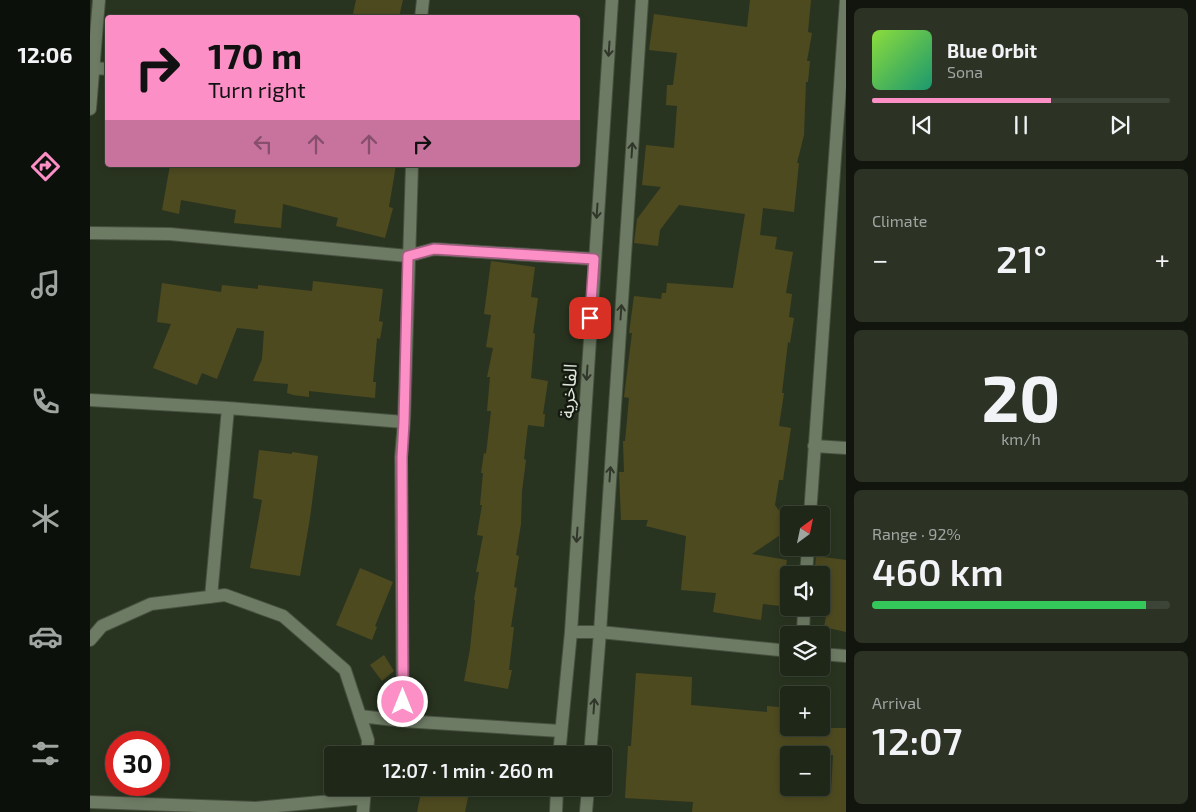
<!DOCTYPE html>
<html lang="en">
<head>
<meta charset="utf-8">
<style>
  :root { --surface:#1f2718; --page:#2c3325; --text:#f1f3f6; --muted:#a1a5a2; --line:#3c4437; --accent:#fb8fc6 }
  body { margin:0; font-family:"Exo 2","Noto Sans Arabic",sans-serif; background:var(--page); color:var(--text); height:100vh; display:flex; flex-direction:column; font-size:19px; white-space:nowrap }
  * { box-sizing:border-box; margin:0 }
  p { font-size:16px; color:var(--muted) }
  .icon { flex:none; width:28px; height:28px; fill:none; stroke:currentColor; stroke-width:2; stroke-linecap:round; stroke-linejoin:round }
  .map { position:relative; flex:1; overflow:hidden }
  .side { display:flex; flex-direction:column; gap:8px; padding:8px; background:#11150d; width:350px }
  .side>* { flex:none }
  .guide { position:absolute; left:15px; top:15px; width:475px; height:152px; border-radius:5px; box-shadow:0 2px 8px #0003,0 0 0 1px var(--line); background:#fb8fc6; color:#111; overflow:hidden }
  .needle { width:32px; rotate:33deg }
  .fabs { position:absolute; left:690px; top:506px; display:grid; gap:10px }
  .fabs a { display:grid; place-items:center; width:50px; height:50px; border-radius:5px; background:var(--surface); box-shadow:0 2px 8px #0003,0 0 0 1px var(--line); font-size:25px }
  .speed { position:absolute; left:15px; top:731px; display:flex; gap:10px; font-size:25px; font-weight:700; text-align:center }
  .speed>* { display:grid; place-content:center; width:65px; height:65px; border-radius:50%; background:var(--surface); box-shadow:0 2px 8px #0003,0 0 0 1px var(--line); line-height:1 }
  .speed .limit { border:8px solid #d22; background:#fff; color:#111 }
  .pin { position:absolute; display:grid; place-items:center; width:42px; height:42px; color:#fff; margin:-21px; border-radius:10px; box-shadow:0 2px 8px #0006 }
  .me { position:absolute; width:55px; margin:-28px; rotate:0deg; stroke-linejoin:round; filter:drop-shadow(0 0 4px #0008) }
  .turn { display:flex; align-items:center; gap:18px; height:105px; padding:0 20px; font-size:22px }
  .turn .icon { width:65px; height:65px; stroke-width:2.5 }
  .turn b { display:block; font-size:35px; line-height:42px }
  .lanes { display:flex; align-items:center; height:48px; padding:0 20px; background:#0003; justify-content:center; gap:25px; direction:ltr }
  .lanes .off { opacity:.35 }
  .big { font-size:38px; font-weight:600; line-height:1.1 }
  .side .widget { flex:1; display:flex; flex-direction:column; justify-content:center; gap:8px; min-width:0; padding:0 18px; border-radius:8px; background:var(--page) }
  .side .dial { align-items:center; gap:0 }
  .dial b { font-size:65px; line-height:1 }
  .song { display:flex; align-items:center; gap:15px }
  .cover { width:60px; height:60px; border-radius:8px; background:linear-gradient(135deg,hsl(90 70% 55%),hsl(160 70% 35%)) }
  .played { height:5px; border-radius:2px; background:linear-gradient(90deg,var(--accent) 60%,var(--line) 60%) }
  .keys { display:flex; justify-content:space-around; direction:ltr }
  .heat { display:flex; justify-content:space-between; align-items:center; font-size:28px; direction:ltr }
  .charge { height:8px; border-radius:4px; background:linear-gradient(90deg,#34c759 92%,var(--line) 0) }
  .trip { position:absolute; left:234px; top:746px; width:288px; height:50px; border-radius:5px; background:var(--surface); box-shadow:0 2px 8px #0003,0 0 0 1px var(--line); font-weight:600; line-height:50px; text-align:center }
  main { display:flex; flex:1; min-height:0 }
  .tabs { display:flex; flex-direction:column; width:90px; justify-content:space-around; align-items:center; background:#0c100a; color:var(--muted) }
  .tabs .icon { width:35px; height:35px }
  .tabs .on { color:var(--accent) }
  .tabs b { font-size:22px; color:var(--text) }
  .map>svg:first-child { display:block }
  .building { fill:#4e4a20; fill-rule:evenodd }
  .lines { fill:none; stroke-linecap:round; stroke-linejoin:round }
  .minor-casing { stroke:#485140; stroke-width:14 }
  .tertiary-casing { stroke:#485140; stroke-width:14 }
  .minor { stroke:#6e7b64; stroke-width:12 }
  .tertiary { stroke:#6e7b64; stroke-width:12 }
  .oneway { stroke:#30372a }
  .route-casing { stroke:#a35d81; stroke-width:12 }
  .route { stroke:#fb8fc6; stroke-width:9 }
  .labels { text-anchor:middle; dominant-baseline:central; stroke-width:5; stroke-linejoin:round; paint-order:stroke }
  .street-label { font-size:18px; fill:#e1e8db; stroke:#151a11 }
</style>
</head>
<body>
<main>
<nav class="tabs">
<b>12:06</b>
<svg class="icon on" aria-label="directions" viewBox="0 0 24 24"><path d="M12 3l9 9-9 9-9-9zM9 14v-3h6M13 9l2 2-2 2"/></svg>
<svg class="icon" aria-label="music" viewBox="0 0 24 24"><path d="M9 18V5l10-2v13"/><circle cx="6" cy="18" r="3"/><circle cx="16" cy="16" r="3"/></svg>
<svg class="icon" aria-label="phone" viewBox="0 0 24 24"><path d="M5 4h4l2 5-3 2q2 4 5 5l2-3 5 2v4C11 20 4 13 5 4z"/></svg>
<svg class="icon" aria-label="climate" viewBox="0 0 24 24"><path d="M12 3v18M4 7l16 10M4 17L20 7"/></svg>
<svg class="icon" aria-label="car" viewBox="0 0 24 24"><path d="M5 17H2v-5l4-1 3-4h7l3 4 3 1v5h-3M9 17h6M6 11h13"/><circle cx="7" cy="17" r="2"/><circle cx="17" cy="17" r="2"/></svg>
<svg class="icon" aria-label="filters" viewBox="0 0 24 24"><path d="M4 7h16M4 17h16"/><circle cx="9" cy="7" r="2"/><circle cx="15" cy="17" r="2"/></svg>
</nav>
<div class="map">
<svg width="756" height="812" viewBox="0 0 756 812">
  <rect width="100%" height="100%" fill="#293420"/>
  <path class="building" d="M266,0H313L309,17L262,18Z
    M660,0H721L718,32L722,33L717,61H720L718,82H716L714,135L707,163H709L704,212L673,208L670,235L687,237L685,249L703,252L696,293L702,294L699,317L704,318L700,343L698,342L692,393H694L689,426L701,428L693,480H689L685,505L699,524V529L662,554L697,560L690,606L673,604L671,620L623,612L626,593L591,590L596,536L556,526L558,520H531L529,472H534L533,441H535L539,398L534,397L542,333H539L544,296L571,299L572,293H576L577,283L643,288L655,214L589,205L570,230L568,246L544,243L547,219L571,187L552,185L556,145L584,148L587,106L576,105L577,85H583L587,53L559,50L564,14L657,27Z
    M80,165H306L299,207L303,208L295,238L246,226L248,218L193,204L191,228L144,223L146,210L91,200L89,214L72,210Z
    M401,261L445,267L441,297L448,298L443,333L445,334L441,378L458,381L453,414H455L454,427L438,425L434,459L436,460L432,491L431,524L426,555L429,556L424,587L427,588L421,627H424L419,670H422L418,689L374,681L380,649L385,600H384L389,572H386L393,536L387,535L392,505H390L393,473H391L394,453L396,454L401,411H397L400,377H397L403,348L396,347L401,315L394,314Z
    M223,281L293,289L289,321L293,322L290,339L287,338L283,382H286L285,398L219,391V397L203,395L197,393L198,384L163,381L172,359L174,331L147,328L127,379L112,373L107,385L63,368L81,324L67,322L72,283L131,292L132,285L168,289V285L222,291Z
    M169,450L202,454V452L228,456L220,518L210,576L160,568L172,500L163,498Z
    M726,556L756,560V632L734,627L737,611L731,610V575H724Z
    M270,568L303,582L285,626L287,627L282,640L246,625Z
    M294,655L304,671L292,681L280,665Z
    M546,673L602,677L601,705L677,712V706L699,708V728H756V812H602L603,802L535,798L538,746H541ZM699,755H743L741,792L699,790Z
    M332,788H380L375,812H327Z"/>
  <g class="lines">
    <defs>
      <path id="minor" d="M331,18L333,0
        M3,68L18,69
        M0,109L9,0
        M0,233L80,234L318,256L344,249L504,259
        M0,400L138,408L314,422
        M724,446L756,448
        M720,515L756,0
        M716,575L718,548
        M121,597L138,408
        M481,632H510L699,651
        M713,635L714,608
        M0,640L12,626L61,604L135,595L193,616L255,670L278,740L277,755
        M731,654L756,656
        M270,716L313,721L471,731
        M313,721L311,457L314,422L322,165
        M0,802L166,808L274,798
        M273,812L275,788"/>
      <path id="tertiary" d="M469,755L481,632L522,0
        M500,755L510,632L552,0
        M466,812L467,788
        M496,812L498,788"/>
    </defs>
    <use href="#minor" class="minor-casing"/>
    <use href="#tertiary" class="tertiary-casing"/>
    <use href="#minor" class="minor"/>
    <use href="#tertiary" class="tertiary"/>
  </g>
  <defs><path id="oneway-shaft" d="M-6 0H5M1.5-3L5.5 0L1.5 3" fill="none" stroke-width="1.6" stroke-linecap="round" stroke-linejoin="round" transform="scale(1.25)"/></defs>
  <g class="oneway">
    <use href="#oneway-shaft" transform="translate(519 49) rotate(94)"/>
    <use href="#oneway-shaft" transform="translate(542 150) rotate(-86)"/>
    <use href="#oneway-shaft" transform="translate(507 211) rotate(94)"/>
    <use href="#oneway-shaft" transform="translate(531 312) rotate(-86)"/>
    <use href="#oneway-shaft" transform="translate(497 373) rotate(94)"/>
    <use href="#oneway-shaft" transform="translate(520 474) rotate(-86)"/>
    <use href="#oneway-shaft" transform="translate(487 535) rotate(94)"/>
    <use href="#oneway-shaft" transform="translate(504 706) rotate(-86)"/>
  </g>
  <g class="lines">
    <defs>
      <path id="route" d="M313,702L312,457L314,422L318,256L344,249L504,259L500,318"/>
    </defs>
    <use href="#route" class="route-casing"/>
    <use href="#route" class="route"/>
  </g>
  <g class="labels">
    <g class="street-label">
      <text transform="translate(478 391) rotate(-86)">الفاخرية</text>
    </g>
  </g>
</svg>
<div class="fabs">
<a><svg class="needle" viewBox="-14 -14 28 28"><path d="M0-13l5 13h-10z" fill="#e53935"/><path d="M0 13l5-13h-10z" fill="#a1a5a2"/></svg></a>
<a><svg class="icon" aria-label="sound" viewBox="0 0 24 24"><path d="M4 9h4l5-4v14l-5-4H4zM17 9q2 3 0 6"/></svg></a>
<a><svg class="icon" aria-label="layers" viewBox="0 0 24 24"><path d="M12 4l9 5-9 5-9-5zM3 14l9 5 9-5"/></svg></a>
<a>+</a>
<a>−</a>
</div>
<div class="speed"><div class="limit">30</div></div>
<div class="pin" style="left:500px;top:318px;background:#d93025"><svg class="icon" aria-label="arrive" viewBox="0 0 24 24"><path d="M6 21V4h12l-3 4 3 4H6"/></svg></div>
<svg class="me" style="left:313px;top:702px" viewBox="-20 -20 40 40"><circle r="17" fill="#fb8fc6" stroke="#fff" stroke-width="3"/><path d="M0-11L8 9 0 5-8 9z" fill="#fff"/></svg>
<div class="trip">12:07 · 1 min · 260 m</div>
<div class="guide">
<div class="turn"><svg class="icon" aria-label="right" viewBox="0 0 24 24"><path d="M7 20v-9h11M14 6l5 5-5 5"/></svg><div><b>170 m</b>Turn right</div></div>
<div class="lanes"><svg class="icon off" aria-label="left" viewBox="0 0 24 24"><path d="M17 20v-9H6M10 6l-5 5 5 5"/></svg><svg class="icon off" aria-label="ahead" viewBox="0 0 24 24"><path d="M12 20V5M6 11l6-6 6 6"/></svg><svg class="icon off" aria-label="ahead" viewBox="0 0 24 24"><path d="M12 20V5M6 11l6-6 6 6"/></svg><svg class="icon" aria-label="right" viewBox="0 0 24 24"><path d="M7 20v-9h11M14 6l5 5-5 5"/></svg></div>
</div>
</div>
<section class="side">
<div class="widget">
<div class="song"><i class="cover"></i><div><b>Blue Orbit</b><p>Sona</p></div></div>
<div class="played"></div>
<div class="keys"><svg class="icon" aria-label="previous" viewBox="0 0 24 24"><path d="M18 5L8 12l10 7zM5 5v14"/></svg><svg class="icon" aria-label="pause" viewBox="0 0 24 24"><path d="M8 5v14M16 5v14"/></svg><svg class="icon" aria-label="next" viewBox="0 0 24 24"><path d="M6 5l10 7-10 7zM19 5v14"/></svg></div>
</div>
<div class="widget"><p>Climate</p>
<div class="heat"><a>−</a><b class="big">21°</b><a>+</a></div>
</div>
<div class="widget dial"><b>20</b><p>km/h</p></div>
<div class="widget"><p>Range · 92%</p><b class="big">460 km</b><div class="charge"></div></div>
<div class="widget"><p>Arrival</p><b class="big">12:07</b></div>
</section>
</main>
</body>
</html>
